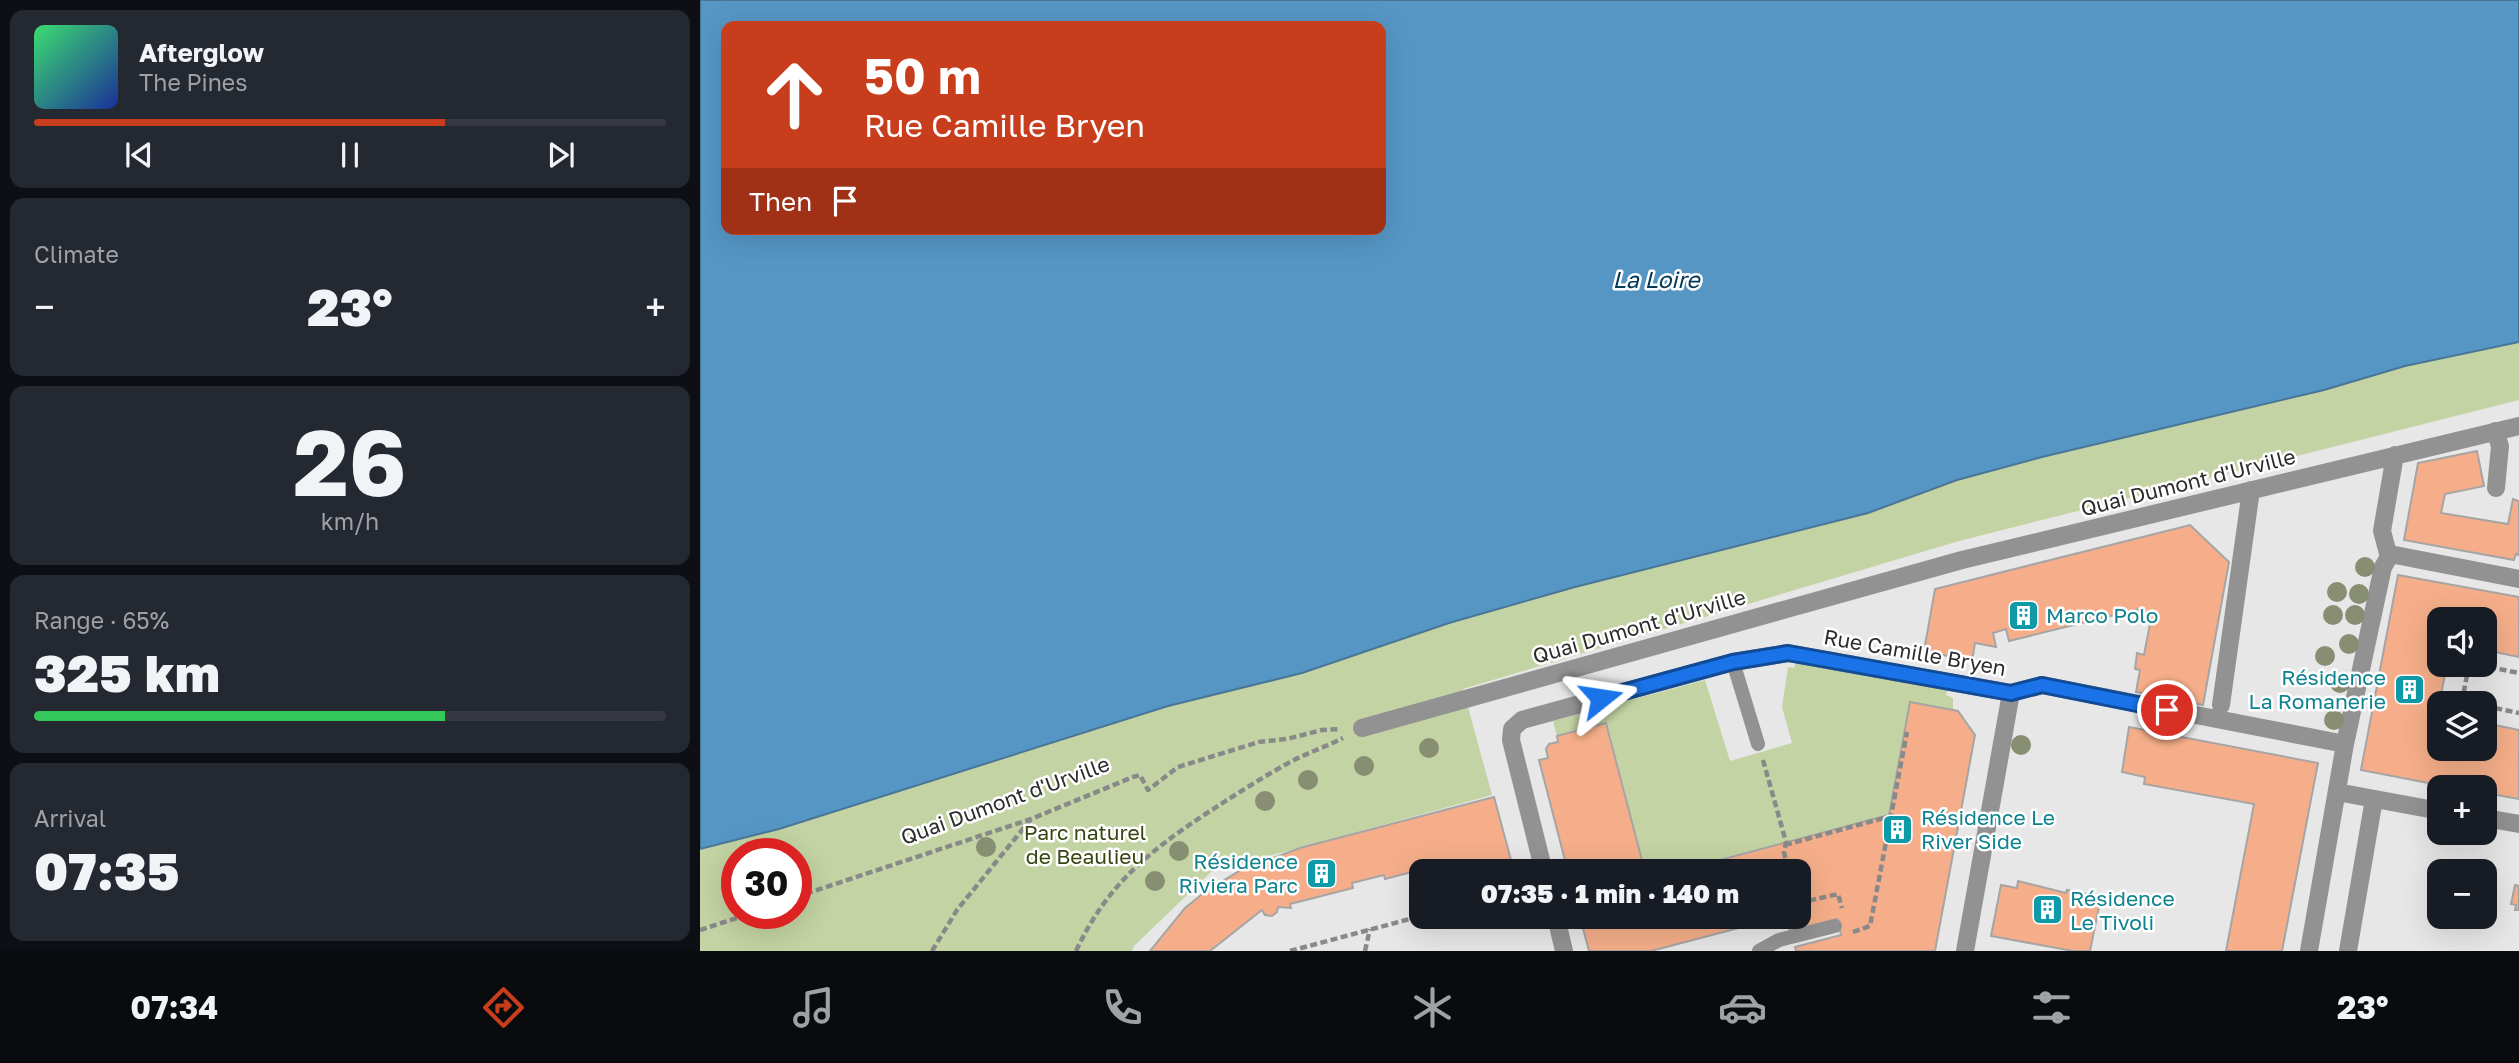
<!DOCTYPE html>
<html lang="en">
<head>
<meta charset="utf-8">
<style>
  :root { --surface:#171b24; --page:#242831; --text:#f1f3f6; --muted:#9ea1a6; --line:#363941; --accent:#c83e1d }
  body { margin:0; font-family:"Golos Text",sans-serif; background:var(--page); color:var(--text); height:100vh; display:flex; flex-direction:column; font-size:26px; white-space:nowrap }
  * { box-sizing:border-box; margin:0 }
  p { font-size:23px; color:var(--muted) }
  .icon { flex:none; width:38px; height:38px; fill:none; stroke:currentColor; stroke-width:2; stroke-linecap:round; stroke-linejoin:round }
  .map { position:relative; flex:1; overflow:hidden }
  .sheet { display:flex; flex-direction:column; gap:10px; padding:10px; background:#0d0f14; width:700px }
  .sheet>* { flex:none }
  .banner { position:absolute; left:21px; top:21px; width:665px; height:214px; border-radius:14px; box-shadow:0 7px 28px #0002; background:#c83e1d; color:#fff; overflow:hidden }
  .controls { position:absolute; left:1727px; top:607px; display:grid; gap:14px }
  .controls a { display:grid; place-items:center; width:70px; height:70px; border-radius:14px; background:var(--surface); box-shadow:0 7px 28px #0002; font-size:35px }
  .speed { position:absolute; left:21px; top:838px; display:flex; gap:14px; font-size:35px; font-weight:700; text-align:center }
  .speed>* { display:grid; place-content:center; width:91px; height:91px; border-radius:50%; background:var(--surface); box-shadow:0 7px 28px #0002; line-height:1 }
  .speed .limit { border:10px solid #d22; background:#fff; color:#111 }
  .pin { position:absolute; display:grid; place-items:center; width:60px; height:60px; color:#fff; margin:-30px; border:4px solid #fff; border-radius:50%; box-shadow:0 2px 7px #0007 }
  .me { position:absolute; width:77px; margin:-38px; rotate:75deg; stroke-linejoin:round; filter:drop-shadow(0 0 5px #0008) }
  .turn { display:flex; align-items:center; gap:24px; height:147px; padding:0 28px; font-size:32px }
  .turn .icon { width:91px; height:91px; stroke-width:2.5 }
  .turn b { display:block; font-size:49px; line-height:60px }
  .then { display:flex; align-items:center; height:66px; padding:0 28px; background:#0003; gap:14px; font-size:26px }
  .big { font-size:52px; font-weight:800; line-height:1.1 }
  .sheet .card { flex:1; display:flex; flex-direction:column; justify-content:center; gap:10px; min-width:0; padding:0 24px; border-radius:14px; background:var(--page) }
  .sheet .dial { align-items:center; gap:0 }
  .dial b { font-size:91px; line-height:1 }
  .song { display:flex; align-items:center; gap:21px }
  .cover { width:84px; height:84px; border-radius:10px; background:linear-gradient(135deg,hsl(140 70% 55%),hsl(230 70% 35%)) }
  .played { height:7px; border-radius:4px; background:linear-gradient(90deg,var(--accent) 65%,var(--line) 65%) }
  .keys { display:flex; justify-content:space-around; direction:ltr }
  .heat { display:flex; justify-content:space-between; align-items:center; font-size:38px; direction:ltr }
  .charge { height:10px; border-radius:5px; background:linear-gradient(90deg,#34c759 65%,var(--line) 0) }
  .trip { position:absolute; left:709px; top:859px; width:402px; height:70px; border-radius:14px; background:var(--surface); box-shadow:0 7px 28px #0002; font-weight:800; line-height:70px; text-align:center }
  .tabs { display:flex; height:112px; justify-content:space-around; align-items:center; background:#090b0e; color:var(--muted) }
  .tabs .icon { width:49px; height:49px }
  .tabs .active { color:var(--accent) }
  .tabs b { font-size:32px; color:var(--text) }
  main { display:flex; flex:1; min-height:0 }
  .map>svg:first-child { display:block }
  .green { fill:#c3d3a3; fill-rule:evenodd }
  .water { fill:#5696c5; stroke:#497697; stroke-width:2; fill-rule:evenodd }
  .building { fill:#f5ae89; stroke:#a6a5a4; stroke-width:2 }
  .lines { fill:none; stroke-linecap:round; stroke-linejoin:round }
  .path { stroke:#89898a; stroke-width:4.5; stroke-dasharray:7 3.5; stroke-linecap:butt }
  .service { stroke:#929292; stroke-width:14 }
  .pedestrian { stroke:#929292; stroke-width:18 }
  .minor { stroke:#929292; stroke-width:18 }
  .tree { fill:#878e72 }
  .route-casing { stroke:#114b97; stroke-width:18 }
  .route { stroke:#1a73e8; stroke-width:12 }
  .labels { text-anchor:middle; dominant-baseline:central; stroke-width:5; stroke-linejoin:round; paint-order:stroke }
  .street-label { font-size:21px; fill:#2c2c2c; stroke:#fff }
  .culture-label { font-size:21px; fill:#0d838f; stroke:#fff; text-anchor:start }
  .park-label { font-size:21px; fill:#384511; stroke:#fff }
  .water-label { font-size:23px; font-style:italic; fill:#033959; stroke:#fff }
</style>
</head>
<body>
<main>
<section class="sheet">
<div class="card">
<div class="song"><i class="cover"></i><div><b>Afterglow</b><p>The Pines</p></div></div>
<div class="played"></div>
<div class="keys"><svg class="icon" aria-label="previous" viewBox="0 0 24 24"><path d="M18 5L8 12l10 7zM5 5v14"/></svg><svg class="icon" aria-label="pause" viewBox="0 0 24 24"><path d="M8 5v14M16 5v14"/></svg><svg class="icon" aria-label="next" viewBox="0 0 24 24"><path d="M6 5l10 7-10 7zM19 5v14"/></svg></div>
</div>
<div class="card"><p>Climate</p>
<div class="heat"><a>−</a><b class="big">23°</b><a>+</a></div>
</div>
<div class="card dial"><b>26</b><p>km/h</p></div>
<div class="card"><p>Range · 65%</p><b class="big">325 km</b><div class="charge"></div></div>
<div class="card"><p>Arrival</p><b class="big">07:35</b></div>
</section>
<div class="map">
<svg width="1819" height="951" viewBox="0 0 1819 951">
  <rect width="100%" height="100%" fill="#e7e7e8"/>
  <path class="green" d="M1819,342V400L1259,541L763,689L792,795L511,872L434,946L432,951H0V849L79,829L468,706L602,672L749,623L875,587L1168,513L1257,480L1342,457L1624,390L1705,366ZM37,854H96V914H37Z
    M1096,660L1247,690L1246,695L1253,698V710L1210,702L1189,815L975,871H945L907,723L857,736L853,721L1005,680L1030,761L1092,743L1082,707L1088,667L1094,668Z"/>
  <path class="water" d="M0,0H1819V342L1705,366L1624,390L1342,457L1257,480L1168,513L875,587L749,623L602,673L468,706L79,829L0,849ZM26,26H681V229H26Z"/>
  <path class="building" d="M1777,451L1784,486L1745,494L1741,513L1808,524L1813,499L1819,501V555L1816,554L1814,560L1704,540L1718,463Z
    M1490,525L1529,562L1503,705L1436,692L1440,670L1435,669L1437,653L1444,655L1450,624L1437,621L1439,609L1309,641L1306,629L1293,633L1296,647L1275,643L1272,661L1224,651L1235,589Z
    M1698,575L1819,597V657L1785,650V620H1740V665H1747L1737,714H1740V749H1785V723L1819,730V799L1785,793V788H1754L1661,770Z
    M1210,702L1258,711L1275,735L1235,951H1096L1095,947L1141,935L1137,919L1090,931L1087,917H1099V872H975L1189,815Z
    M906,723L945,872H868L839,760L848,758L846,749L849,744L858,742L857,736Z
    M1429,727L1618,763L1582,951H1526L1554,804L1444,784L1445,777L1422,772Z
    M794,797L811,860L790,865L789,862L763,868L764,872H748L746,863L685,879L684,875L652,883L653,888L590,904L591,908L578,907L577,912L572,916L565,915L562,910L510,951H450L485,908L506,891L541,870L600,848Z
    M1318,881L1366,893L1367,890L1401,897L1390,951H1373L1291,936L1301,885L1317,888Z
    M1815,885L1819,886V910H1815L1816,905L1811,904Z
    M880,917H1081L951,951H889Z"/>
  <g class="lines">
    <path class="path" d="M1769,665L1762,701L1772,704
      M1779,665L1819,673
      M1785,706L1819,713
      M1063,760L1086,842L1084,852L1088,872
      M1085,845L1191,816
      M96,897L331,819L433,777L440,775L448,790L478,767L559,742L587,739L622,730L640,729
      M1099,903L1138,894L1142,908
      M0,930L49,914
      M1153,932L1170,926L1207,732
      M232,951L257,910L331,819
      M376,951C407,885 448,852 507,813C535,795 564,776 594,760C610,752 627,746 643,738
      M590,951L721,916
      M665,951L670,929"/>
    <path class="service" d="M1033,662L1058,744
      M1059,951L1079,940L1135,926"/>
    <path class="pedestrian" d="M1795,431L1800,446L1796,488
      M1689,557L1682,531L1695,455
      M1521,705L1551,490
      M662,728L1262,560L1819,426"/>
    <path class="minor" d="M1637,792L1740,811
      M1785,818L1819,824
      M844,872L811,740L812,729L822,720L1033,662L1088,653L1311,693L1342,685L1645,744
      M856,917L864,951
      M1265,951L1311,693
      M1609,951L1645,744L1683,567L1689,557L1695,555L1819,579
      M1648,951L1674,799"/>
  </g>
  <g class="tree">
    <circle cx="1665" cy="567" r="10"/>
    <circle cx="1637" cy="592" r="10"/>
    <circle cx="1659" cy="594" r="10"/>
    <circle cx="1633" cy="615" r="10"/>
    <circle cx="1655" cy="615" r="10"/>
    <circle cx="1649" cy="644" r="10"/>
    <circle cx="1625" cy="656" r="10"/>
    <circle cx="1640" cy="683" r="10"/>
    <circle cx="1634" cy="720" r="10"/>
    <circle cx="1321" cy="745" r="10"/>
    <circle cx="729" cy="748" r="10"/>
    <circle cx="664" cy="766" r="10"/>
    <circle cx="608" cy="780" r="10"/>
    <circle cx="565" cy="801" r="10"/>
    <circle cx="286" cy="847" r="10"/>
    <circle cx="479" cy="851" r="10"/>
    <circle cx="455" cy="881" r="10"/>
  </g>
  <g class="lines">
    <defs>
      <path id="route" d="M901,698L1033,662L1088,653L1311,693L1342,685L1467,710"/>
    </defs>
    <use href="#route" class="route-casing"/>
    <use href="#route" class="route"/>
  </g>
  <defs>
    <symbol id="building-square" viewBox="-11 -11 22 22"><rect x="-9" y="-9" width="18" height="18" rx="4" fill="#0f9aa8" stroke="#fff"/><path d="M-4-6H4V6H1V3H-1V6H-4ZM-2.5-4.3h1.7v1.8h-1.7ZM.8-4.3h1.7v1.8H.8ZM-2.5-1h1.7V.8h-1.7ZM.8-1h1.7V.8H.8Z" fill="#fff"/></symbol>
  </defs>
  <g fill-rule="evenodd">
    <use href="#building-square" x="1306" y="598" width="35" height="35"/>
    <use href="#building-square" x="1692" y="672" width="35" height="35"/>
    <use href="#building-square" x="1180" y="812" width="35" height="35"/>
    <use href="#building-square" x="604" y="856" width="35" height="35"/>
    <use href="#building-square" x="1330" y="892" width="35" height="35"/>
  </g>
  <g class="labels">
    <g class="street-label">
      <text transform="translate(1488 482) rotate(-14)">Quai Dumont d'Urville</text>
      <text transform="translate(939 626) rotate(-16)">Quai Dumont d'Urville</text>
      <text transform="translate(1215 652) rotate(10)">Rue Camille Bryen</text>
      <text transform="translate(305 800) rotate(-20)">Quai Dumont d'Urville</text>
    </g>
    <g class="culture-label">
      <text x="1346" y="615">Marco Polo</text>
      <text x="1686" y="677" text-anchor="end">Résidence<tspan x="1686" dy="24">La Romanerie</tspan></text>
      <text x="1221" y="817">Résidence Le<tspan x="1221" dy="24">River Side</tspan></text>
      <text x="598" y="861" text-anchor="end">Résidence<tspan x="598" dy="24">Riviera Parc</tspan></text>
      <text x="1370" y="898">Résidence<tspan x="1370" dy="24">Le Tivoli</tspan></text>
    </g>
    <g class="park-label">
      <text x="385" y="832">Parc naturel<tspan x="385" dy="24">de Beaulieu</tspan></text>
    </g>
    <g class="water-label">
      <text x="956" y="279">La Loire</text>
    </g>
  </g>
</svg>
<div class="controls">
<a><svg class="icon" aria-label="sound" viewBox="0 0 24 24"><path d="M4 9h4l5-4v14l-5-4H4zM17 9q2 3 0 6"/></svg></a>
<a><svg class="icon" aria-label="layers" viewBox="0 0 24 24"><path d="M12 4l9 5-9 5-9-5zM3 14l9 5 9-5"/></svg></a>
<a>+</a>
<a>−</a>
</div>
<div class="speed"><div class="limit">30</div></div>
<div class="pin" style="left:1467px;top:710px;background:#d93025"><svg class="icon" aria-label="arrive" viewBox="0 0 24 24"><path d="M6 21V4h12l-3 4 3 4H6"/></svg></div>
<svg class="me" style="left:901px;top:698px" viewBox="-20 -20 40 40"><path d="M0-17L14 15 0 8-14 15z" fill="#1a73e8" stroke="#fff" stroke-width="4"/></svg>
<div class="trip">07:35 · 1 min · 140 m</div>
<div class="banner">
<div class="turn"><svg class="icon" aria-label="ahead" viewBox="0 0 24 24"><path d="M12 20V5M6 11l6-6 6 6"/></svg><div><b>50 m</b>Rue Camille Bryen</div></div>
<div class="then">Then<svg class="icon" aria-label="arrive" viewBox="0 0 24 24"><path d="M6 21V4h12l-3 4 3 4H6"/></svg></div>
</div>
</div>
</main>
<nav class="tabs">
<b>07:34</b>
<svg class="icon active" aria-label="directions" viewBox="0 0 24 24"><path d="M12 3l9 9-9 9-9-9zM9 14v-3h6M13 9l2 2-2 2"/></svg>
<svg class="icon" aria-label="music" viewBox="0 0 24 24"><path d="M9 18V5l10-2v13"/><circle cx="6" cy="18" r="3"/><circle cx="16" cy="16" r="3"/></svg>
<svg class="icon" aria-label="phone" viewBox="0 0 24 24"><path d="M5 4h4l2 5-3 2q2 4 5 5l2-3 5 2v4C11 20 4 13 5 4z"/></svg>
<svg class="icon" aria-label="climate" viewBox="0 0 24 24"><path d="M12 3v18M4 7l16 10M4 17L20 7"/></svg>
<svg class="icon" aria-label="car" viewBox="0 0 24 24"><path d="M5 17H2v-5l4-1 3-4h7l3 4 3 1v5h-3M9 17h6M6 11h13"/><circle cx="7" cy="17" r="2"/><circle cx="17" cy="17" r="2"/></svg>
<svg class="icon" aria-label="filters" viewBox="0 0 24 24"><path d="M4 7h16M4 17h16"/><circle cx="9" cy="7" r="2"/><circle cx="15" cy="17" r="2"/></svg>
<b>23°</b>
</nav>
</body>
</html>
